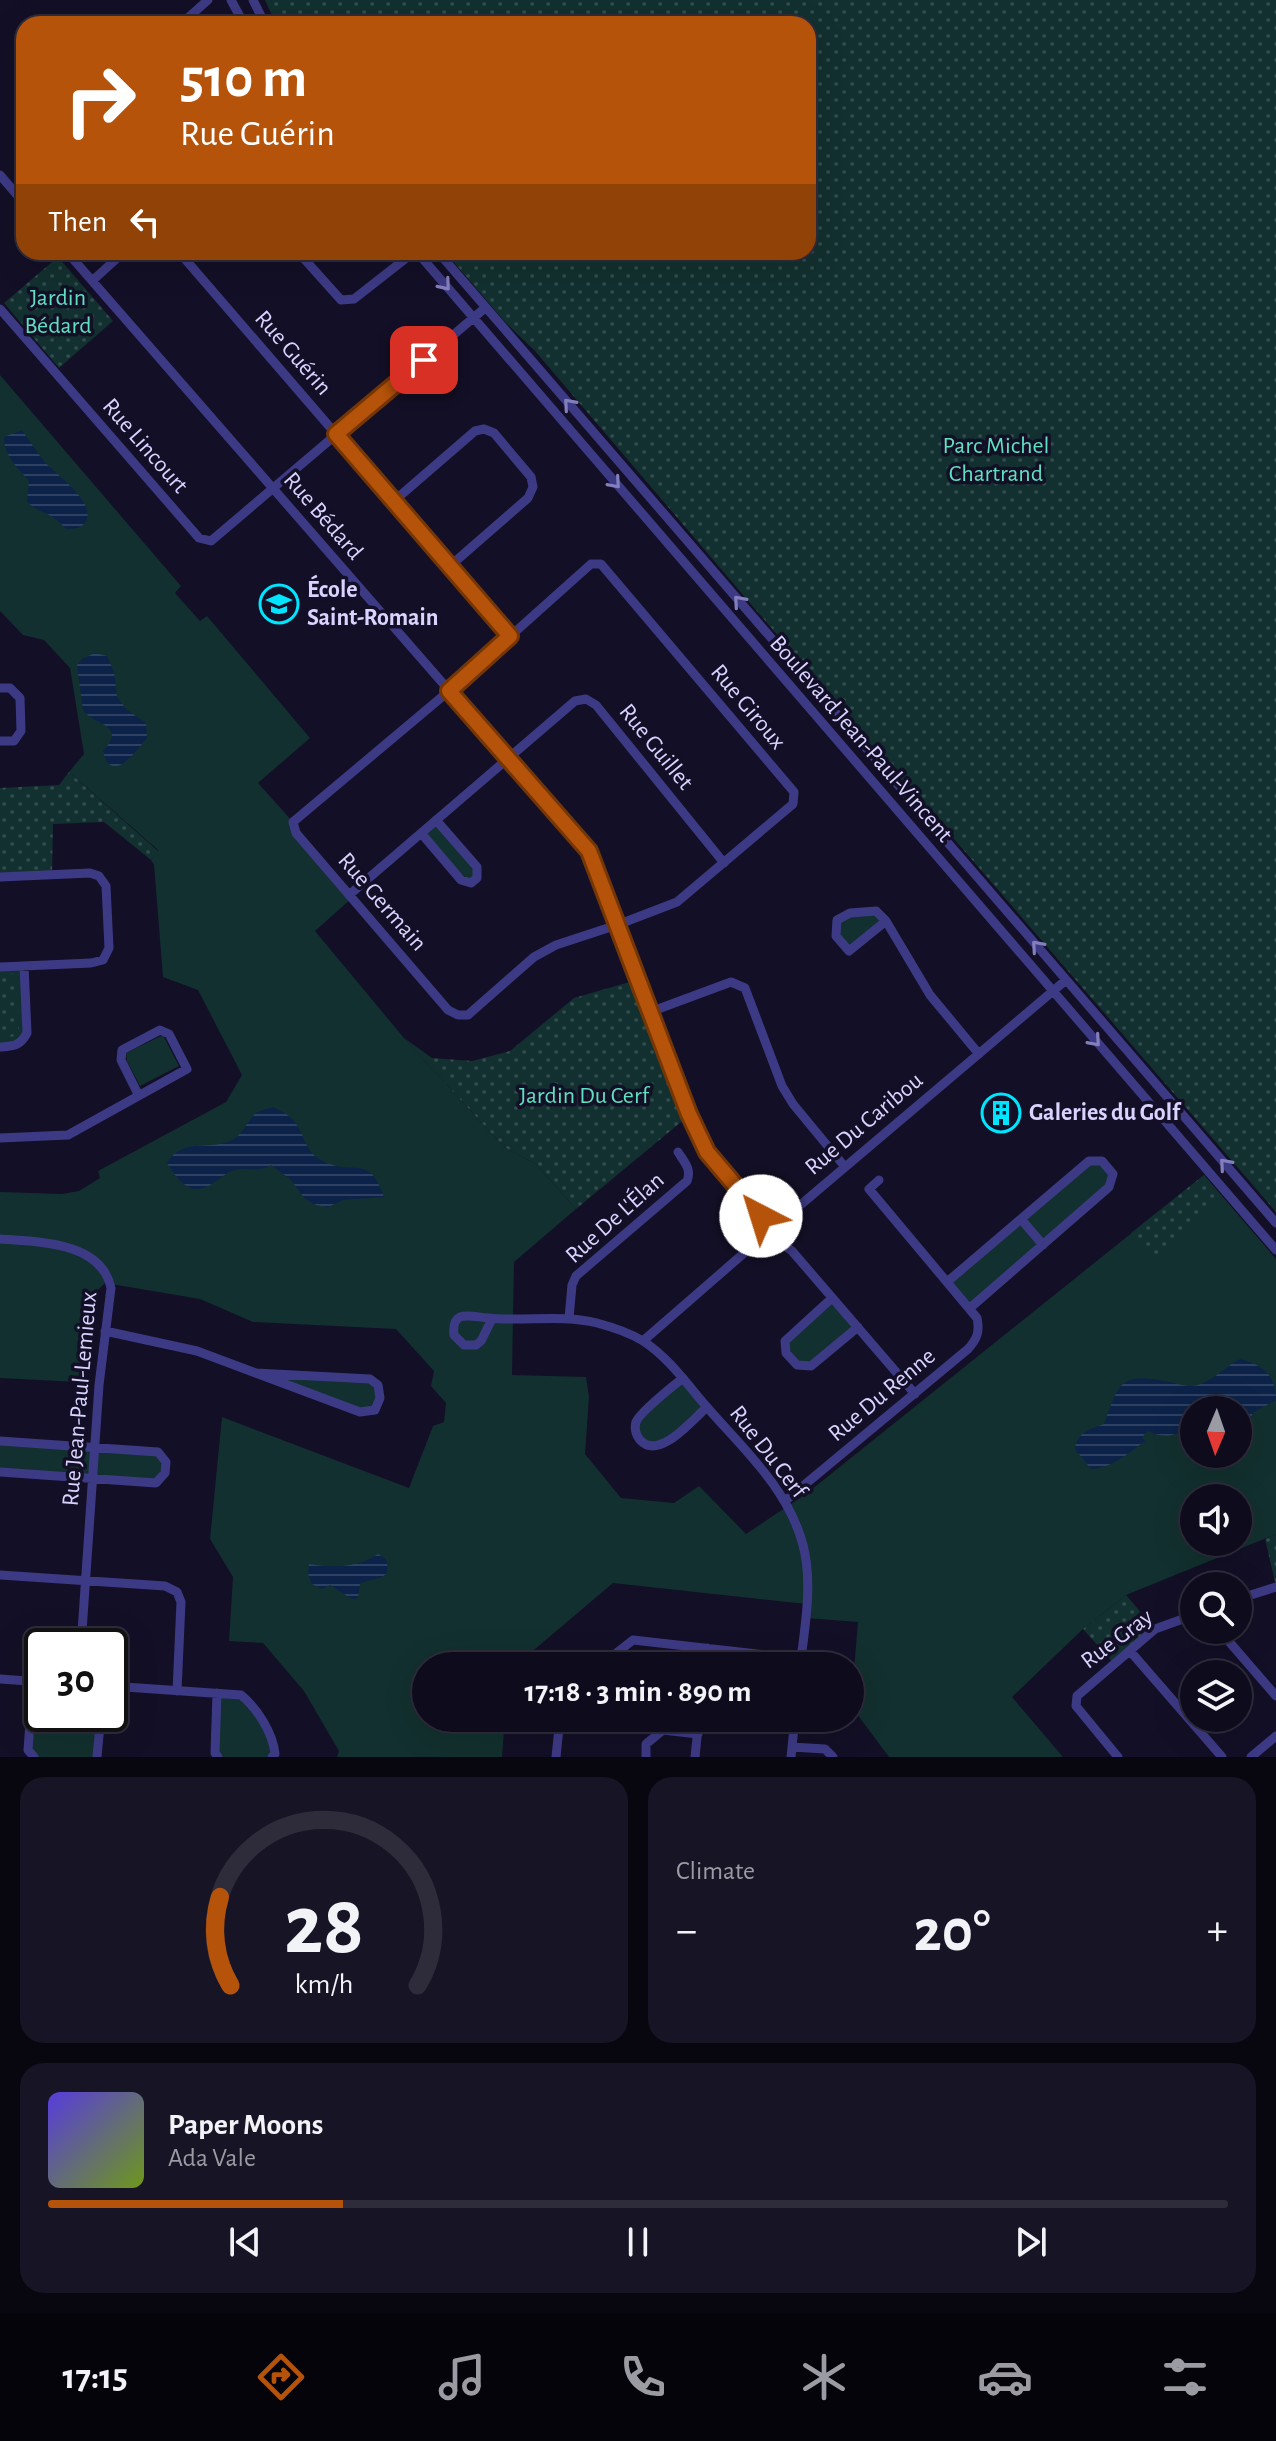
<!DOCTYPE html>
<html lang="en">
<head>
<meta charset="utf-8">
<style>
  :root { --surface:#0e0b1c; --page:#171425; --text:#f1f3f6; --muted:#9b9ba3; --line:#2e2b3b; --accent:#b45309 }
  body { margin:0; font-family:"Alegreya Sans",sans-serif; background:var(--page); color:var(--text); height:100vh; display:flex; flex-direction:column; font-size:30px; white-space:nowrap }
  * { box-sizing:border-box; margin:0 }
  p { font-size:26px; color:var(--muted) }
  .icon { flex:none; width:44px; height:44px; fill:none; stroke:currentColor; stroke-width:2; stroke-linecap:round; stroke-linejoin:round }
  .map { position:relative; height:1757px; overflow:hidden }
  .side { display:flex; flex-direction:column; gap:20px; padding:20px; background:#08060f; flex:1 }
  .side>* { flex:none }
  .guide { position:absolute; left:16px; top:16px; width:800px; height:244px; border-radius:24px; box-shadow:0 8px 32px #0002,0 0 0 2px var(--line); background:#b45309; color:#fff; overflow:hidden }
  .needle { width:52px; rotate:182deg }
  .fabs { position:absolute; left:1180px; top:1396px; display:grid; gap:16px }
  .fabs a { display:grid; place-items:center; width:72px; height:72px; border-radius:50%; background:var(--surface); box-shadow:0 8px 32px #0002,0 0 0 2px var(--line); font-size:40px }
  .speed { position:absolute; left:24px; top:1628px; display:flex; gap:16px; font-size:40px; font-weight:700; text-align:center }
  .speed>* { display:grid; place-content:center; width:104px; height:104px; border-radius:50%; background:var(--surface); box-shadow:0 8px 32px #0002,0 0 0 2px var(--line); line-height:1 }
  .speed .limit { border:4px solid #111; border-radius:12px; background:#fff; color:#111 }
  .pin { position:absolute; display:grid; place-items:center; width:68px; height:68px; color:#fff; margin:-34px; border-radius:16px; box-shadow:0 4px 12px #0006 }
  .me { position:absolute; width:88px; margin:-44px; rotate:320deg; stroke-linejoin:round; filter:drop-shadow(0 0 6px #0008) }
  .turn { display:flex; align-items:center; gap:28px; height:168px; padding:0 32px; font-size:36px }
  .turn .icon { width:104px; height:104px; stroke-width:2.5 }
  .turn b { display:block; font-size:56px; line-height:68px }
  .then { display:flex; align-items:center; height:76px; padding:0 32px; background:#0003; gap:16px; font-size:30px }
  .big { font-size:60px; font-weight:700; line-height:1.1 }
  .side .widget { flex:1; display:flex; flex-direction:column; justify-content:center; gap:12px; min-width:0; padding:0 28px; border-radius:24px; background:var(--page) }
  .side .dial { align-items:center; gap:0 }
  .dial svg { height:208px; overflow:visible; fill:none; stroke:var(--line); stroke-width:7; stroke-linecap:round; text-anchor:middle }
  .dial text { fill:var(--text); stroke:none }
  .song { display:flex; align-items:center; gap:24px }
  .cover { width:96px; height:96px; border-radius:12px; background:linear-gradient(135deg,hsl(250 70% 55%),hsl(80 70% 35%)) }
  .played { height:8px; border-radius:4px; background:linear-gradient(90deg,var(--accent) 25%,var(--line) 25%) }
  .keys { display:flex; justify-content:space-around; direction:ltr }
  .heat { display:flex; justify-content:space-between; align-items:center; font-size:44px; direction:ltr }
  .side .tiles { flex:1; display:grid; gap:20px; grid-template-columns:1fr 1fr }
  .widget:last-child { grid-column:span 2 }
  .trip { position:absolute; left:412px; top:1652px; width:452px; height:80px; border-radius:40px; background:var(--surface); box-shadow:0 8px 32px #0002,0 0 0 2px var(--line); font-weight:700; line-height:80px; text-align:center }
  .dock { display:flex; height:128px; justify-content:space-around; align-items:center; background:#06040b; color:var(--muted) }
  .dock .icon { width:56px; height:56px }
  .dock .selected { color:var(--accent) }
  .dock b { font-size:36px; color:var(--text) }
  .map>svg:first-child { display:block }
  .green { fill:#12302f; fill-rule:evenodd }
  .park { fill:url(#park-dots) }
  .water { fill:url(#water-rules) }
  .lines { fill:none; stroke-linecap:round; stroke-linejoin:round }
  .minor { stroke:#3d3a85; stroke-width:9 }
  .oneway { stroke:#837fbc }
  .route-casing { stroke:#753606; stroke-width:20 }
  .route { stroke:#b45309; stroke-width:14 }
  .labels { text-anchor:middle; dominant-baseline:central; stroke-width:7; stroke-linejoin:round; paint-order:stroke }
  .park-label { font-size:24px; fill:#5fe0c0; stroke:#130f26 }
  .street-label { font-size:24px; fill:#d9d4ff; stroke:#130f26 }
  .poi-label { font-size:24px; font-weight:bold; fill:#d9d4ff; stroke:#130f26; text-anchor:start }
</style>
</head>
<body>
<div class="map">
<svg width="1276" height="1757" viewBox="0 0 1276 1757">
  <defs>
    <pattern id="park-dots" width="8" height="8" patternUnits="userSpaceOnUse" patternTransform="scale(2)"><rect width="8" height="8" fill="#12302f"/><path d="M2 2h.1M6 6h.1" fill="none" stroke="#344d4e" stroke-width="1.8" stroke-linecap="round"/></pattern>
    <pattern id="water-rules" width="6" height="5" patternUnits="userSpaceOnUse" patternTransform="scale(2)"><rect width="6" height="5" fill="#0c2248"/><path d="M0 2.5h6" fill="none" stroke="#2f4163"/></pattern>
  </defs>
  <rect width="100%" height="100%" fill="#130f26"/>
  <path class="green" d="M0,375L181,586L175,593L200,621L207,616L310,738L258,783L293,822L352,898L315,931L404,1038L504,1147L536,1164L576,1209L514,1262L512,1375L586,1377L589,1397L585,1454L621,1498L674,1503L699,1486L746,1534L806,1494L1204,1175L1276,1259V1534L1126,1595L1083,1629L1012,1697L1063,1757H889L851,1706L858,1622L806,1618V1604L613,1583L515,1666H426V1718H505L502,1757H337L339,1751L304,1691L263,1643L229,1641L233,1577L210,1539L222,1417L409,1488L433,1426L444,1422L446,1403L431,1386L434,1371L396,1329L253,1322L200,1299L105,1283L95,1293L78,1382L0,1378V1192L62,1194L79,1191L100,1178L98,1171L226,1102L242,1075L198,990L163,977L154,865L151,860L158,850L69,772L84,754L70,668L44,640L23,635L0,611ZM1194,1410H1238V1454H1194ZM1194,1498H1238V1542H1194Z
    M436,820L477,867L471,883L421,833Z
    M876,911L886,921L849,951L836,936L837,920Z
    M24,966L23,1041L0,1047V968Z
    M163,1035L179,1066L140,1086L127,1061L126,1053Z
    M1089,1161H1102L1113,1174L1109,1188L970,1308L947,1282Z
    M832,1298L858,1327L811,1366L797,1365L785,1341Z
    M256,1373L370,1379L378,1385L375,1410L360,1412Z
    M683,1378L707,1407L655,1447L636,1434L641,1415Z
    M0,1441L158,1452L166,1462L156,1483L0,1472Z
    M33,1681L42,1682V1714H101L97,1757H34L28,1750Z
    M217,1693L241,1695L274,1741L272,1757H218Z"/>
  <path class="park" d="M265,0H1276V1212L948,832L942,828L535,351L506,323L445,252H808V24H276Z
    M58,257L113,321L59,368L4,303Z
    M69,772L158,851L151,860L104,822L53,824L52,874L0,877V788L59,785Z
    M11,973L17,977L19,1032L16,1036L0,1038V974Z
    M633,981L686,1118L576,1209L536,1164L504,1147L404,1038L432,1058L472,1061L510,1051L574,998Z
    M1204,1175L1223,1198L1180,1237L1151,1259L1131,1233Z
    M1276,1534V1586L1265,1539Z
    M1126,1595L1155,1629L1114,1664L1083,1629Z"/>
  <path class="water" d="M22,430C29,440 36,451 44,461C55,474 93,499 87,519C84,528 75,529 66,529C52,512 42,515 27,502L29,481C17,467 4,456 4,437Z
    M95,653L107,656L114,672L117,697L127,710L146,723L147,738C137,750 111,787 103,751C128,724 94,726 83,710L77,665L82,659Z
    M273,1107C310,1122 297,1147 321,1160C352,1178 369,1151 384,1197L343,1200L328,1207L316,1205L305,1199L290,1179L271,1165C260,1173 246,1167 234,1170C225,1173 220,1179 212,1184C190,1198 178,1180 167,1163C183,1137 208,1151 230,1141C243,1136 246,1122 256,1113C260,1110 268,1109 273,1107Z
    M1240,1359C1263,1365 1276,1375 1276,1400L1254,1412L1245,1425L1238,1430V1410H1194V1423C1180,1435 1165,1440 1148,1431L1142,1437L1145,1441C1129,1453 1112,1468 1091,1469L1075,1449C1077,1432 1090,1429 1104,1424C1119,1384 1119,1372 1165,1381C1173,1382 1182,1386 1190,1386C1209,1386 1224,1367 1240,1359Z
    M378,1554L386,1559C393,1583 373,1576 360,1584L358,1598L352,1599L330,1585L322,1589L312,1584L308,1574L309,1564C333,1568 357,1568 378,1554Z"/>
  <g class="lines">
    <path class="minor" d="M231,0L244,24
      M253,0L265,24
      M181,24L208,0
      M0,175L24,203
      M67,252L589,851L689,1114L707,1152L761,1216L773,1220L785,1218L1066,980
      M179,252L510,636
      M298,252L341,300L354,299L414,252
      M417,252L1276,1250
      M438,252L1276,1223
      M92,281L124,252
      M0,309L199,538L211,541L485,308
      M394,501L475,431L484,429L494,433L531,477L533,487L528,498L450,566
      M591,564H601L794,792L793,804L677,902L617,925L556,945L534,957L468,1015H458L448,1010L296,833L293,822L449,691Z
      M0,688H10L20,698L21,731L14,741H0
      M421,833L461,880L471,883L477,878V867L436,820
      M0,877L90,873L99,876L106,886L109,948L103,960L91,963L0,967
      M349,895L575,701L586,699L596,705L724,863
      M886,921L849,951L836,936L837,920L850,913L876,911L886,921L930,995L979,1054
      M650,1012L731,982L745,988L782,1086L793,1104L845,1167
      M0,1047C14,1046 20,1046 27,1033L24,966
      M0,1138L68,1135L187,1069L169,1034L160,1030L122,1050L121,1060L138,1094
      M1021,1219L1043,1245
      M0,1239C38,1242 101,1241 111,1288L99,1385L81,1646
      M947,1282L1089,1161H1102L1113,1174L1109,1187L970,1308
      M832,1298L785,1341L786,1353L797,1365L811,1366L858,1327
      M569,1318L572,1285L576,1276L687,1181C692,1169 684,1162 678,1152
      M492,1319L481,1341L476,1345H464L454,1335C451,1308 472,1317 488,1318C524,1322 561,1314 597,1323C612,1327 630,1333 643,1341C668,1357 687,1384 706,1406C743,1449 788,1488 803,1545C813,1583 805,1627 800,1666
      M105,1331L197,1351L360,1412L375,1410L380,1398L378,1385L370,1379L256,1373
      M643,1341L751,1247C765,1239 779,1240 792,1251L915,1394
      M683,1378C673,1386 640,1412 636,1422C634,1429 636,1435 640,1440C659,1461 692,1420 707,1407
      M0,1441L158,1452L166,1462L165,1473L156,1483L0,1472
      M785,1501L968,1349C977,1339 980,1332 977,1318L869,1189L879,1180
      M0,1575L165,1586L177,1592L181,1602L177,1691
      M1238,1599L1276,1587
      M1219,1630L1276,1696
      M1130,1651L1222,1757
      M600,1666L633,1640L801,1659
      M705,1666L707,1648
      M0,1679L42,1682
      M33,1681L28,1750L34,1757
      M110,1686L241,1695C257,1708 273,1733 275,1754L272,1757
      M217,1693L215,1753L218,1757
      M792,1747L825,1749L833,1757
      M97,1757L101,1714
      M556,1757L560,1718
      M646,1757V1744L663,1730L698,1734
      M695,1757L699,1718
      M791,1757L795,1718
      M1118,1757L1076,1706L1077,1696L1155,1629L1194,1615
      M1251,1757L1276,1736"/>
  </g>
  <defs><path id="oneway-chevron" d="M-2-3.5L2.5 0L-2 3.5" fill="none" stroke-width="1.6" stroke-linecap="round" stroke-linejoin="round" transform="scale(2)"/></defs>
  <g class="oneway">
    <use href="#oneway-chevron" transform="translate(445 285) rotate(50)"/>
    <use href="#oneway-chevron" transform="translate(569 404) rotate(-131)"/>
    <use href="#oneway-chevron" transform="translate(615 483) rotate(49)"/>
    <use href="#oneway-chevron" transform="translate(739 601) rotate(-131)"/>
    <use href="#oneway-chevron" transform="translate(1037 946) rotate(-131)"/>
    <use href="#oneway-chevron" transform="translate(1095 1041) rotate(49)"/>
    <use href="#oneway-chevron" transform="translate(1225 1164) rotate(-131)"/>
  </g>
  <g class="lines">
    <defs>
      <path id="route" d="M424,360L336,434L510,636L449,691L589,851L689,1114L707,1152L761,1216"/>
    </defs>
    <use href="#route" class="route-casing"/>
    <use href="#route" class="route"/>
  </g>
  <defs>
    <symbol id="school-ring" viewBox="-11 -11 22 22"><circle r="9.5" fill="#130f26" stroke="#00e5ff" stroke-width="1.5"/><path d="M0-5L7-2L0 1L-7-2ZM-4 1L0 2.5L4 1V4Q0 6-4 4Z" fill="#00e5ff"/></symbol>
    <symbol id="building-ring" viewBox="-11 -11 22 22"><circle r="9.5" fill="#130f26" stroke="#00e5ff" stroke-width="1.5"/><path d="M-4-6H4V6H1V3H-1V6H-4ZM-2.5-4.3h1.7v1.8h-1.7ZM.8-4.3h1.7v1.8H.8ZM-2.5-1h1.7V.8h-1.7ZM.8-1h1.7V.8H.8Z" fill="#00e5ff"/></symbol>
  </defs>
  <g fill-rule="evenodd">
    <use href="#school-ring" x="257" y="582" width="44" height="44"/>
    <use href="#building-ring" x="979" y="1091" width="44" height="44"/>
  </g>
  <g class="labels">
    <g class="park-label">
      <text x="58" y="298">Jardin<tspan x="58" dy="28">Bédard</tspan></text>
      <text x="996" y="446">Parc Michel<tspan x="996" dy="28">Chartrand</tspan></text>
      <text x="584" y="1096">Jardin Du Cerf</text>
    </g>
    <g class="street-label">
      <text transform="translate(293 353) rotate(49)">Rue Guérin</text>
      <text transform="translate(145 446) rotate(49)">Rue Lincourt</text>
      <text transform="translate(323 516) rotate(49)">Rue Bédard</text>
      <text transform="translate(748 707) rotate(50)">Rue Giroux</text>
      <text transform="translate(861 739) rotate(49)">Boulevard Jean-Paul-Vincent</text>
      <text transform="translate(656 747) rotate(51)">Rue Guillet</text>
      <text transform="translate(382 902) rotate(49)">Rue Germain</text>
      <text transform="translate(864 1124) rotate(-40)">Rue Du Caribou</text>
      <text transform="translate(615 1218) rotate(-42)">Rue De L'Élan</text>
      <text transform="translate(882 1395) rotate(-40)">Rue Du Renne</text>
      <text transform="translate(80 1399) rotate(-85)">Rue Jean-Paul-Lemieux</text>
      <text transform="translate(768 1452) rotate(52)">Rue Du Cerf</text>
      <text transform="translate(1117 1639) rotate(-37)">Rue Gray</text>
    </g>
    <g class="poi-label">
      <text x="307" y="590">École<tspan x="307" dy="28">Saint-Romain</tspan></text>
      <text x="1029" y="1113">Galeries du Golf</text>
    </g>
  </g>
</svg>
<div class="fabs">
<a><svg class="needle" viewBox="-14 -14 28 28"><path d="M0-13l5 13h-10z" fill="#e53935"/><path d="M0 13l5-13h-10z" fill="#9b9ba3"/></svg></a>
<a><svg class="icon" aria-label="sound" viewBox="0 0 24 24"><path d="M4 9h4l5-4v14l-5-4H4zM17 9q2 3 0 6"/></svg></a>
<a><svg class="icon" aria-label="search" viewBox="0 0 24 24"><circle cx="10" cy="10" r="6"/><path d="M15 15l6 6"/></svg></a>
<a><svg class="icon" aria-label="layers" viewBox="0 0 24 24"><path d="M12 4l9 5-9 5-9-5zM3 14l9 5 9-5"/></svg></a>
</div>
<div class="speed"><div class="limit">30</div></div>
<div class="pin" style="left:424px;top:360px;background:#d93025"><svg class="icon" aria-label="arrive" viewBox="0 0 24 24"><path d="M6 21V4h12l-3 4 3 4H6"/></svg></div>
<svg class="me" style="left:761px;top:1216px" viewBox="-20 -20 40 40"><circle r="19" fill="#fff"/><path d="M0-13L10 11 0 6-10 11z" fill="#b45309"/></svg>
<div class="trip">17:18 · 3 min · 890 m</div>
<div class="guide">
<div class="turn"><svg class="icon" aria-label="right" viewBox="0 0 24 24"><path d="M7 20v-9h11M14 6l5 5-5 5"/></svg><div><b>510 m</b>Rue Guérin</div></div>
<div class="then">Then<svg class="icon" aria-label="left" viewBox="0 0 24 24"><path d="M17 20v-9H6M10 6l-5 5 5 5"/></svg></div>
</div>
</div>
<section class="side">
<div class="tiles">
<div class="widget dial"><svg viewBox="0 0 100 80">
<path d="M14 69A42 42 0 1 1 86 69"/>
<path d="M14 69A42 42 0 0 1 10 35" stroke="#b45309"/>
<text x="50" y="56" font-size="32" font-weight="700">28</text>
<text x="50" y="72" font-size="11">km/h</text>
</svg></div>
<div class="widget"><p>Climate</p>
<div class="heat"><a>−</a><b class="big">20°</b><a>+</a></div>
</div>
<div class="widget">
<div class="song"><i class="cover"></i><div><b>Paper Moons</b><p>Ada Vale</p></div></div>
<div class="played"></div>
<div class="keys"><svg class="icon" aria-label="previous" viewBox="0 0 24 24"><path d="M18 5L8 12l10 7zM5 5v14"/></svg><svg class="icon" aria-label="pause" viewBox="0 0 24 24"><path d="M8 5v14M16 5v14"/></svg><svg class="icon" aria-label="next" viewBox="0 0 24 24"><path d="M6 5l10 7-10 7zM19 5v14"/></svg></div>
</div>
</div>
</section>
<nav class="dock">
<b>17:15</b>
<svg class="icon selected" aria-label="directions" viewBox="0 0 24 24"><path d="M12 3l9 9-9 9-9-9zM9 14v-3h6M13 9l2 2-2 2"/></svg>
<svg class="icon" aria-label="music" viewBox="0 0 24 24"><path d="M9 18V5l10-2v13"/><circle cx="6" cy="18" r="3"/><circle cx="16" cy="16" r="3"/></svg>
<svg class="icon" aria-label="phone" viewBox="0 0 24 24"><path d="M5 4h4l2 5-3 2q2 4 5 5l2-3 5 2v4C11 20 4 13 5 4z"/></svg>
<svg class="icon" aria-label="climate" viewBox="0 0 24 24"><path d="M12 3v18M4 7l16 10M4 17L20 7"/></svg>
<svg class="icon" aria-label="car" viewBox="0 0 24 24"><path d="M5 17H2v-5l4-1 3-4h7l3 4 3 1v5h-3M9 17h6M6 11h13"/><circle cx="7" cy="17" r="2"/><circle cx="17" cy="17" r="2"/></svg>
<svg class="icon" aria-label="filters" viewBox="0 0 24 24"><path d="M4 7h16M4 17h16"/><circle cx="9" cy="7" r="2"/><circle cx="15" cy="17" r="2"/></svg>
</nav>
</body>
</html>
